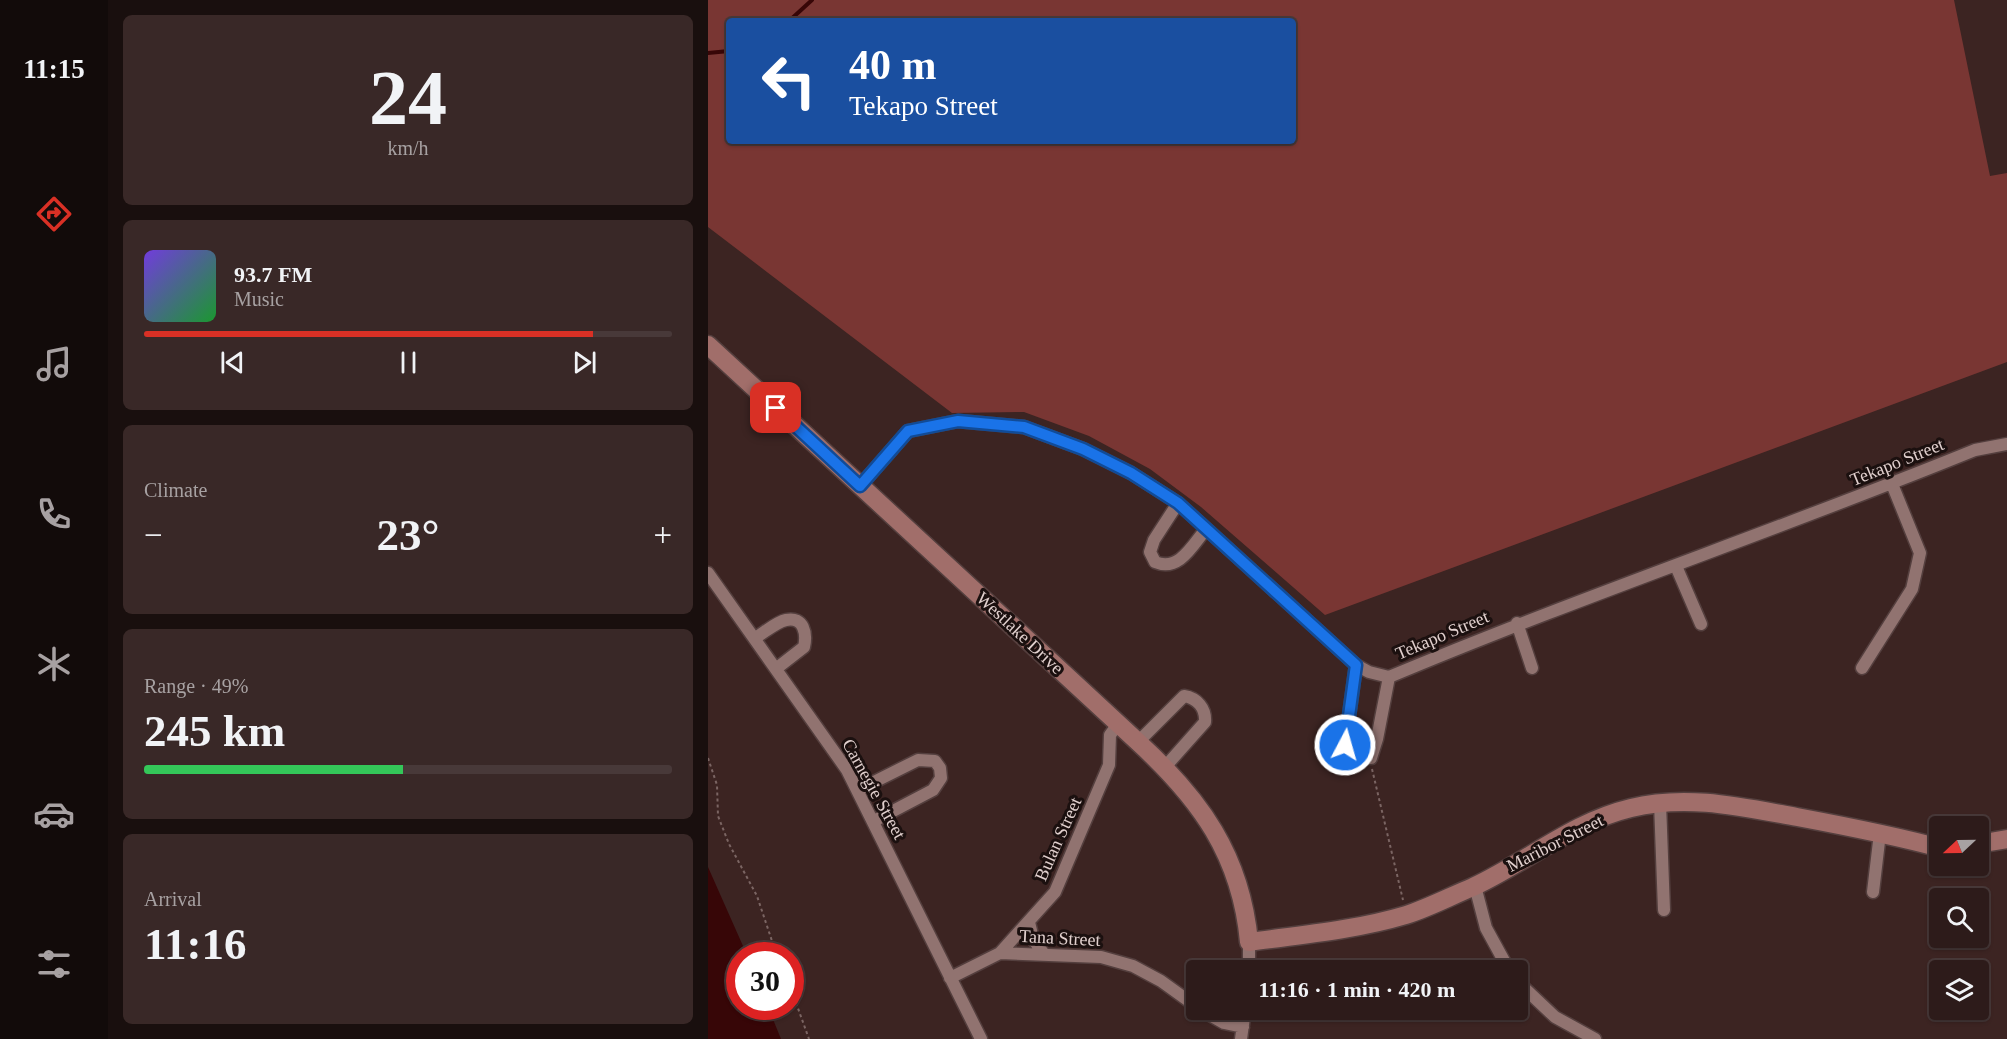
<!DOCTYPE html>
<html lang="en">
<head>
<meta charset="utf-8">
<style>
  :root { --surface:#2d1b1a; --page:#392827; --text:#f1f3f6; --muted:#a7a1a2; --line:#483939; --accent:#d93025 }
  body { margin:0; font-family:"Times New Roman",serif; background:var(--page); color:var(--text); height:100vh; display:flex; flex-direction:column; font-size:22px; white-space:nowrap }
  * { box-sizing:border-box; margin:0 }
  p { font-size:20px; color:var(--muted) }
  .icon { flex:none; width:33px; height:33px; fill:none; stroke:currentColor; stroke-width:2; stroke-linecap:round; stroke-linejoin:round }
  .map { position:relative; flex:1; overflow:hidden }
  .details { display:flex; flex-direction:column; gap:15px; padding:15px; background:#190f0e; width:600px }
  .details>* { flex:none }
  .top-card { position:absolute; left:18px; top:18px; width:570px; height:126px; border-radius:6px; box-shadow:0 2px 4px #0004,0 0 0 2px var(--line); background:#1a4fa0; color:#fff; overflow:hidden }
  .needle { width:39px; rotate:248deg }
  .tools { position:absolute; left:1221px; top:816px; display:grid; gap:12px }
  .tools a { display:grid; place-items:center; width:60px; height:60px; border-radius:6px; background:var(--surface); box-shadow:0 2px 4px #0004,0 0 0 2px var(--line); font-size:30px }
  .speed { position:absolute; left:18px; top:942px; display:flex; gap:12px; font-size:30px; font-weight:700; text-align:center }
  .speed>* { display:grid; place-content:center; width:78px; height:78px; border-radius:50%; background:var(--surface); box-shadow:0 2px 4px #0004,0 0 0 2px var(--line); line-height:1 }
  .speed .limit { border:9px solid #d22; background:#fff; color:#111 }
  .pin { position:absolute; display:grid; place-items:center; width:51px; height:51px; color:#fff; margin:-26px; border-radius:12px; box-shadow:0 3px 9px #0006 }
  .me { position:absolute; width:66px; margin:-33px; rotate:6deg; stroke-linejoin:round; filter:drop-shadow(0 0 4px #0008) }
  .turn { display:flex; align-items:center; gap:21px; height:126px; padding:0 24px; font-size:27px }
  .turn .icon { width:78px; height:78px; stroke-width:2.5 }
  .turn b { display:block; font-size:42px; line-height:51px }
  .big { font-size:45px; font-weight:700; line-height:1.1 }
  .details .card { flex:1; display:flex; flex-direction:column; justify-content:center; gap:9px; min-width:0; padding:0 21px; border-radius:9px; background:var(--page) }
  .details .dial { align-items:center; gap:0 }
  .dial b { font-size:78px; line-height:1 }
  .song { display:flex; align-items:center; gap:18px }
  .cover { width:72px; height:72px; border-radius:9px; background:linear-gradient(135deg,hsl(260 70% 55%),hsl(130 70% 35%)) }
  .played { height:6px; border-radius:3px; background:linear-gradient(90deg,var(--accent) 85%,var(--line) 85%) }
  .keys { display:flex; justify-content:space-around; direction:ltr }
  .heat { display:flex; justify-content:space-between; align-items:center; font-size:33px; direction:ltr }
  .charge { height:9px; border-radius:4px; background:linear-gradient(90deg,#34c759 49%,var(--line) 0) }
  .trip { position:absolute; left:478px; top:960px; width:342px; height:60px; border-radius:6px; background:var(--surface); box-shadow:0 2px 4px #0004,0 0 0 2px var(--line); font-weight:700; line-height:60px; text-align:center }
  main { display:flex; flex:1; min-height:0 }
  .tab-bar { display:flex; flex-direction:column; width:108px; justify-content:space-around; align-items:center; background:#120b0a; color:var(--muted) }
  .tab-bar .icon { width:42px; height:42px }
  .tab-bar .current { color:var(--accent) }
  .tab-bar b { font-size:27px; color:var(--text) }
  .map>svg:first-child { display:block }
  .green { fill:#793633; fill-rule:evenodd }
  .water { fill:#370607 }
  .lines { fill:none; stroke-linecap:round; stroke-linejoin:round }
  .stream { stroke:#370607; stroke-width:4 }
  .street-casing { stroke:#543f3e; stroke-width:15 }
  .secondary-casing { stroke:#543f3e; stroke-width:21 }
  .path { stroke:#7b6563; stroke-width:2; stroke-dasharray:3 3; stroke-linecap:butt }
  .street { stroke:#917370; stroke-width:12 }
  .secondary { stroke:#a16e6a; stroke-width:18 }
  .route-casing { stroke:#114b97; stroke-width:15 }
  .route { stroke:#1a73e8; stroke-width:10 }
  .labels { text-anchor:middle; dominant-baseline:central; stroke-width:6; stroke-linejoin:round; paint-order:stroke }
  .street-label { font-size:18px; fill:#e1d0ce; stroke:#1b100f }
</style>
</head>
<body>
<main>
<nav class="tab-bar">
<b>11:15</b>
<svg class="icon current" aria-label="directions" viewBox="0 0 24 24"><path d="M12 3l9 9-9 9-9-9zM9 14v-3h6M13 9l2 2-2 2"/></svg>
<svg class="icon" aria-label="music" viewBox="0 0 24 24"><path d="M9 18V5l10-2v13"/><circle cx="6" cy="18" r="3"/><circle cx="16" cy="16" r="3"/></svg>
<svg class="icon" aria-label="phone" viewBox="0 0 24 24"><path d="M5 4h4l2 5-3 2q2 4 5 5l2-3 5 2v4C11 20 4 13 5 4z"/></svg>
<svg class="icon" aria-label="climate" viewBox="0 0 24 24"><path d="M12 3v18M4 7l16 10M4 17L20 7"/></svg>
<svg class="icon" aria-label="car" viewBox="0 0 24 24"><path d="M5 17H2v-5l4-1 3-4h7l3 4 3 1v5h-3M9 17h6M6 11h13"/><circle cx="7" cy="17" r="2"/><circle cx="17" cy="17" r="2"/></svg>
<svg class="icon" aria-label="filters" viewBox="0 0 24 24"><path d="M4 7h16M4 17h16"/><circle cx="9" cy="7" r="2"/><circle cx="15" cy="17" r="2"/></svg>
</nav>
<section class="details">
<div class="card dial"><b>24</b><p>km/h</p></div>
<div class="card">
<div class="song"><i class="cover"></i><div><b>93.7 FM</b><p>Music</p></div></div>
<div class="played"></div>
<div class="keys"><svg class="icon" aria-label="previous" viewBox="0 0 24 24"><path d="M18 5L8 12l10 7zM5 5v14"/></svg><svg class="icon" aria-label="pause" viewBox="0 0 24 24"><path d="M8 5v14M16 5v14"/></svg><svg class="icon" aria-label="next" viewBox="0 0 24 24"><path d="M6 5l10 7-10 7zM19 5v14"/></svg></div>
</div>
<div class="card"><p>Climate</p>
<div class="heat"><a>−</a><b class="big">23°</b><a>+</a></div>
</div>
<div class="card"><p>Range · 49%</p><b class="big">245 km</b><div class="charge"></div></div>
<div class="card"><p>Arrival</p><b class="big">11:16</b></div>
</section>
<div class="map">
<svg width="1299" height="1039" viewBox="0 0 1299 1039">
  <rect width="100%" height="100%" fill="#3c2422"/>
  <path class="green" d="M0,0H1246L1282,176L1299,173V362L617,615L493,507L442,469L381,436L316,412L244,413L0,227ZM21,21H585V141H21Z"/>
  <path class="water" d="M0,867L39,955L32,956V1006L60,1007L73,1039H0Z"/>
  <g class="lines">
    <path class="stream" d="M81,21L104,0
      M0,53L21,51"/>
    <defs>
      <path id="street" d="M152,486L200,431L250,421L316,427L375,449L423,473L470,503L648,665L661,672L681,677C874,596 1073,529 1267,450L1299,444
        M470,503L446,540L442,552L447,562C471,572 484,546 498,529
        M968,566L993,624
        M0,573L139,770L273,1039
        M809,623L824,668
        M47,638C56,633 68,622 78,620C96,616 99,634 96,647L69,668
        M648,665L637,745L650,757L663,758L669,739L681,677
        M1154,668L1204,589L1212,553L1184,484
        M430,742L476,696C489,698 498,708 497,722L457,767
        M150,790L210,760L227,761L232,768L233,778L225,790L166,821
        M952,803L956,910
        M767,886L778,928L801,970
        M1165,892L1172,833
        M321,922L325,939L336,954
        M541,942V970
        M292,953L347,892L401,765L402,735L410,724
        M242,978L292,953L393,957L425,966L453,981L489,1007
        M810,982L847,1017L887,1039
        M493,1010L516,1023L535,1027
        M533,1039L537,1010"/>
      <path id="secondary" d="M0,345L430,742C492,799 533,855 541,942C593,935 648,930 698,915C720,908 743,896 765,887C819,862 864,822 923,808C979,794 1034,807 1089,817C1137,826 1185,835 1232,848
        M1270,844L1299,839"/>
    </defs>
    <use href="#street" class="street-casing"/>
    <use href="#secondary" class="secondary-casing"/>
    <path class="path" d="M0,758L9,785L10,816L21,844L49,896L69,956
      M664,769L695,900
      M82,986L101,1039"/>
    <use href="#street" class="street"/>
    <use href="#secondary" class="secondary"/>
  </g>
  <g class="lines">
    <defs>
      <path id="route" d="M68,408L152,486L200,431L250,421L316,427L375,449L423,473L470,503L648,665L637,745"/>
    </defs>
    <use href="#route" class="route-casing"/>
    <use href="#route" class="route"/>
  </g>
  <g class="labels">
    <g class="street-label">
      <text transform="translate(1189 462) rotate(-22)">Tekapo Street</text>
      <text transform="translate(312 633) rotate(43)">Westlake Drive</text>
      <text transform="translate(734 635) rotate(-23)">Tekapo Street</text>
      <text transform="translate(166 789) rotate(61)">Carnegie Street</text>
      <text transform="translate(350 839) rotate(-66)">Bulan Street</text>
      <text transform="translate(847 843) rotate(-27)">Maribor Street</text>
      <text transform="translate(352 938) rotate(3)">Tana Street</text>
    </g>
  </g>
</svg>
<div class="tools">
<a><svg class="needle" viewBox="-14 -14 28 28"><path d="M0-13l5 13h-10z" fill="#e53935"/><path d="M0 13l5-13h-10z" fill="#a7a1a2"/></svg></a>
<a><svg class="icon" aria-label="search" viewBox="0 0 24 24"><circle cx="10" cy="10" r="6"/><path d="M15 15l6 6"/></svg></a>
<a><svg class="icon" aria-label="layers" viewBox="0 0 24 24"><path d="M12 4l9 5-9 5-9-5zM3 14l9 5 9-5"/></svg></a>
</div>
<div class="speed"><div class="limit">30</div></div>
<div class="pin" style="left:68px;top:408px;background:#d93025"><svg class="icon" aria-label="arrive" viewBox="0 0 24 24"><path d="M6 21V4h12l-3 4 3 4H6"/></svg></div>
<svg class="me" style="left:637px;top:745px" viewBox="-20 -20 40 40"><circle r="17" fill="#1a73e8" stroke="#fff" stroke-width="3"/><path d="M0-11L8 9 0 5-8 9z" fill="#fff"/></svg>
<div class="trip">11:16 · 1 min · 420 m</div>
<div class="top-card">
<div class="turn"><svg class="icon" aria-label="left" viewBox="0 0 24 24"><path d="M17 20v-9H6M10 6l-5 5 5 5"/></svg><div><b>40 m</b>Tekapo Street</div></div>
</div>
</div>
</main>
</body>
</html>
